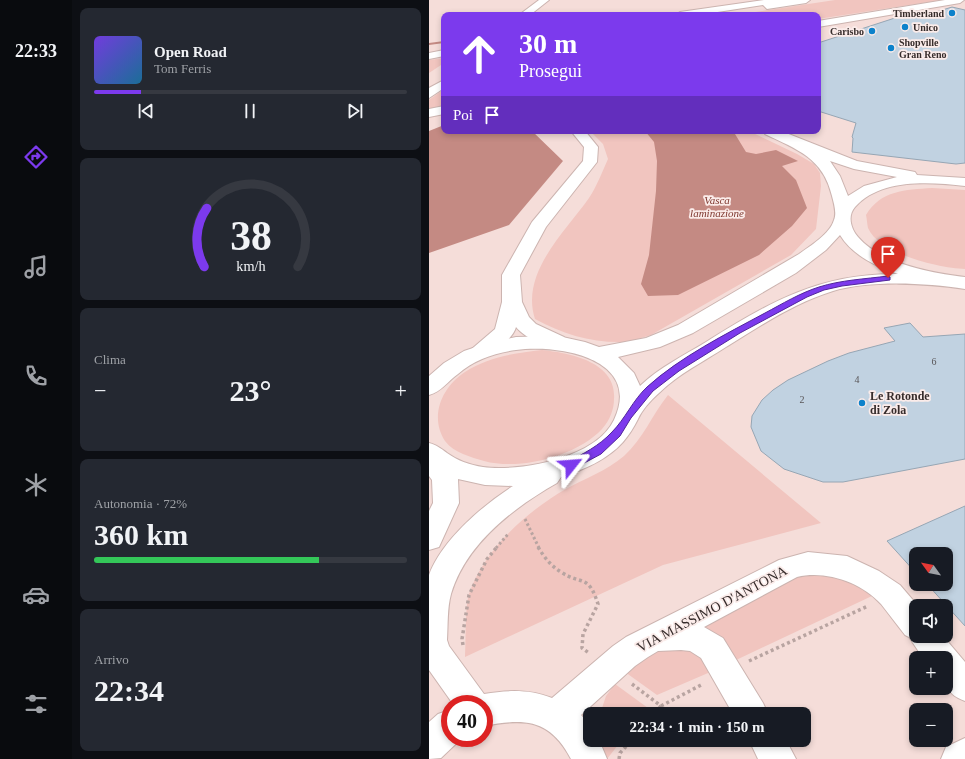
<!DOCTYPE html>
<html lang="it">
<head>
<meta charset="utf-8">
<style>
  :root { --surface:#171b24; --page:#242831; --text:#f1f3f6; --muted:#9ea1a6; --line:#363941; --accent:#7c3aed }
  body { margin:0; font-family:Georgia,serif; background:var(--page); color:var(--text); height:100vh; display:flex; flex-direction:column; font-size:15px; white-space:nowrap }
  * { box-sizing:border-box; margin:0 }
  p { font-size:13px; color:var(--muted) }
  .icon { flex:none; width:22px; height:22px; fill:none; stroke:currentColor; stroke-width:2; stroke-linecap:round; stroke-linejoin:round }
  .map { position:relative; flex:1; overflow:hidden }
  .sheet { display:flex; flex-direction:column; gap:8px; padding:8px; background:#0d0f14; width:357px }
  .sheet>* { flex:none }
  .banner { position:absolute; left:12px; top:12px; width:380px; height:122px; border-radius:8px; box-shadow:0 2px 6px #0003; background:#7c3aed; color:#fff; overflow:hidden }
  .needle { width:26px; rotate:303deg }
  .tools { position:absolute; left:480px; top:547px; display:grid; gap:8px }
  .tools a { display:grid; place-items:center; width:44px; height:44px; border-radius:8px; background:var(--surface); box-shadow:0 2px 6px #0003; font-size:20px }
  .speed { position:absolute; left:12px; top:695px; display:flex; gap:8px; font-size:20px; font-weight:700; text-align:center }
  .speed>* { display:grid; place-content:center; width:52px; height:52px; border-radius:50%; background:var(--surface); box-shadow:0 2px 6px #0003; line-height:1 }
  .speed .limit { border:6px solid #d22; background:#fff; color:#111 }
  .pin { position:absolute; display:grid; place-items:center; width:34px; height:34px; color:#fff; margin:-41px -17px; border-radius:50% 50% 50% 0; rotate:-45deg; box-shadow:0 0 4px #0007 }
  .pin .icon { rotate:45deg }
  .me { position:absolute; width:44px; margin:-22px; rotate:62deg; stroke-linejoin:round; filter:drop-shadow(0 0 3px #0008) }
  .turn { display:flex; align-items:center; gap:14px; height:84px; padding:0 12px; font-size:18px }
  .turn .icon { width:52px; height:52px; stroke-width:2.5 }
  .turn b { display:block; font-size:28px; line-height:34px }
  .then { display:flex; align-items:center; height:38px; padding:0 12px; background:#0003; gap:8px; font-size:15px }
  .big { font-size:30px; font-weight:600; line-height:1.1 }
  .sheet .card { flex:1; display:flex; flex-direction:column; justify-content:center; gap:6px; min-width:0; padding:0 14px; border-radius:8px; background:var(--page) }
  .sheet .dial { align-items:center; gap:0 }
  .dial svg { height:104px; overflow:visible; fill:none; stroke:var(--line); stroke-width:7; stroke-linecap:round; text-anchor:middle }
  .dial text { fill:var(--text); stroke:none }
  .song { display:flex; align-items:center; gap:12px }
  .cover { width:48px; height:48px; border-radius:6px; background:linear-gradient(135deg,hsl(260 70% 55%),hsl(200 70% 35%)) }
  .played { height:4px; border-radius:2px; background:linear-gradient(90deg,var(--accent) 15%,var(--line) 15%) }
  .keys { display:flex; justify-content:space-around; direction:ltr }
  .heat { display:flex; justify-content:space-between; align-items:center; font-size:22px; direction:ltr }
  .charge { height:6px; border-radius:3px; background:linear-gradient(90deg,#34c759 72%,var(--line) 0) }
  .trip { position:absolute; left:154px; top:707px; width:228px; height:40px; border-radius:8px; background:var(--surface); box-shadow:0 2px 6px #0003; font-weight:600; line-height:40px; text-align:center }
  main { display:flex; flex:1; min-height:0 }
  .tab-bar { display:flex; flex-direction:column; width:72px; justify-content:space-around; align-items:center; background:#090b0e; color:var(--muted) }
  .tab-bar .icon { width:28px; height:28px }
  .tab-bar .active { color:var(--accent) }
  .tab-bar b { font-size:18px; color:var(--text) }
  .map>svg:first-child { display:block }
  .green { fill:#f1c5bf }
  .water { fill:#c48a83 }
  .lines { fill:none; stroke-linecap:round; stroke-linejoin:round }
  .stream { fill:#c48a83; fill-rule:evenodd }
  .building { fill:#c1d2e1; stroke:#96a6b4 }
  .minor-casing { stroke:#ccb4b0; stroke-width:2 }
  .highway-casing { stroke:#ccb4b0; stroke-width:2 }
  .path-far1 { stroke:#b8a4a1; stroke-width:3; stroke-dasharray:2.5 2.5; stroke-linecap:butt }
  .path { stroke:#b8a4a1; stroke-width:3.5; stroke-dasharray:3 3; stroke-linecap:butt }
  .minor { fill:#fff; fill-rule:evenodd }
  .highway { fill:#fff; fill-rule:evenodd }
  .route { fill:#7c3aed; stroke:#51269a }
  .poi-dot { fill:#0c82cb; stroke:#fbecea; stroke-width:1.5 }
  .labels { text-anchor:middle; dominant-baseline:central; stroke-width:3.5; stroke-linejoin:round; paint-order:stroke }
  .far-poi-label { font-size:10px; font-weight:bold; fill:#362c2b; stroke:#fbecea; text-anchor:end }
  .number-label { font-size:10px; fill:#595658 }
  .far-water-label { font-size:11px; font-style:italic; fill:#7f372f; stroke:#fbecea }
  .poi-label { font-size:12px; font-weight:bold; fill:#362c2b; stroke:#fbecea; text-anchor:start }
  .near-street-label { font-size:14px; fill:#362c2b; stroke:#fbecea }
</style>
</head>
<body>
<main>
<nav class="tab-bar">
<b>22:33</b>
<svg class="icon active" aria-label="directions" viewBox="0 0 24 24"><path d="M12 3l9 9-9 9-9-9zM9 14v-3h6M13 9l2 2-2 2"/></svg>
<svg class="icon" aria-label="music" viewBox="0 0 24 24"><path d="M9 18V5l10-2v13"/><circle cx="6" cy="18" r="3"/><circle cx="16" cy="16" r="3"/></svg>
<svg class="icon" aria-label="phone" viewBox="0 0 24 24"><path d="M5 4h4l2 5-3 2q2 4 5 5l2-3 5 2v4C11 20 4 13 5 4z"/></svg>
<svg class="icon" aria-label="climate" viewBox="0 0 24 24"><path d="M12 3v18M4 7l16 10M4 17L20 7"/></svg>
<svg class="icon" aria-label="car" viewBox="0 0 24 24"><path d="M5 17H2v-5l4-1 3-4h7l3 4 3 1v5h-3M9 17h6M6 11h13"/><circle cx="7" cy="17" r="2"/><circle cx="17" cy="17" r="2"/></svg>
<svg class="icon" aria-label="filters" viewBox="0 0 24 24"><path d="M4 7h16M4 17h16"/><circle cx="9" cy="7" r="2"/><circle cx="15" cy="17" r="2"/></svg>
</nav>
<section class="sheet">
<div class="card">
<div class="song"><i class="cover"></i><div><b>Open Road</b><p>Tom Ferris</p></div></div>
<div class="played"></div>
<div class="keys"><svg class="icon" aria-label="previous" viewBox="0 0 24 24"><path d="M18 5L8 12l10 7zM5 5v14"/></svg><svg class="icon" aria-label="pause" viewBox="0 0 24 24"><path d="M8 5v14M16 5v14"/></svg><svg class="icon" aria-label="next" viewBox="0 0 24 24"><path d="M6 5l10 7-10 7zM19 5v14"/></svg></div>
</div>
<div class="card dial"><svg viewBox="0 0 100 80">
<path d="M14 69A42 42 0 1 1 86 69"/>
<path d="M14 69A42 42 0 0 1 16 24" stroke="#7c3aed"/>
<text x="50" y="56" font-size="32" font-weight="700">38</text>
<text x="50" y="72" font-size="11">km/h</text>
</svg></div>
<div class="card"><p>Clima</p>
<div class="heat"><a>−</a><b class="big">23°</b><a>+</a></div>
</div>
<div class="card"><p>Autonomia · 72%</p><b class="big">360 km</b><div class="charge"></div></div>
<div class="card"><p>Arrivo</p><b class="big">22:34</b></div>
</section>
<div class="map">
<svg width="536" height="759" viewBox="0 0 536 759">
  <rect width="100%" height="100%" fill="#f5ddd9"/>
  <path class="green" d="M406,0H513L389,19V15H306Z
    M15,58V63L0,73V60Z
    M15,89V108L0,111V100Z
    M161,131H320L368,154L385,164L391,173L392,186L387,229L362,255L222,335C213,337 204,342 195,342C163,343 133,334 106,319C91,273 136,232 160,198C168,186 173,172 179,159L174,144Z
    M503,188L536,190V269C510,268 450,254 439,228C438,224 438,219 437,215C452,190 476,190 503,188Z
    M113,350C141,353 188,362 185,399C185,409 181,420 173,429C148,456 91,471 55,461C42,457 25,453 16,441C0,416 13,387 36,372C59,357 86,353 113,350Z
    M239,395L392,523L234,565L36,657C37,642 36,606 40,594C55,550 98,511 137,489C157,478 177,471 195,456C214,439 223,415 239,395Z
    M372,575C401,574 420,576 443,596L305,661L264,628L346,585Z
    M263,648L286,670L228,695L196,672L222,650Z
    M186,684L219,708L214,714H171L177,696Z
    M167,740H193L178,759Z"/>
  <path class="water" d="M15,125V131H103L134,161L80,225L0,253V131Z
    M216,131H302L306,134L317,152L327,154L347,150L369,161L353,166L367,180L378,208L363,226L330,255L249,295L219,296L212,284L220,255L227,191L228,161L225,142Z"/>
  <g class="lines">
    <path class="stream" d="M15,41V43L0,45V43Z"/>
  </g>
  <path class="building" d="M523,7L536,10V163L527,164L423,152L424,138L423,137L427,123L389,111V43L472,16L491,17Z
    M481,323L494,337L536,334V459L414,482H394L355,469L332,451L322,427L323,416L333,400L344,390L359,380L399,361L420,353L466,341L455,328Z
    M536,506V626L498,584H517V554H487V573L458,541Z"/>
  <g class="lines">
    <defs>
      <path id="minor" d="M516,0H535L531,3L389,27V21Z
        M334,131H352L428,161L481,171L486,172L488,175L536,178V186C501,182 452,178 426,207C418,216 422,229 429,237C452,264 503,273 536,277V289C497,283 442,280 404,291C365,303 331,326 297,347C274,362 249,374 230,393C222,400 213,410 209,419C205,427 200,435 194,442C178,460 154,470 132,477L128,483C84,508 37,544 22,594C18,608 19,625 18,640L20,646L55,694C79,690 100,689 123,698L184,646L197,637L350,560L379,552L418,556L450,571L471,585L489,606H487V636H514L536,662V701C512,692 517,680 517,658H494L480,637L476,635C468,625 460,614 452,604C432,582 396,570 368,577L275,627L294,638L334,703L339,714H304L272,658L261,651L252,650L229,651L219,657L206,666L152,715L161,725V740H170L178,759H142C121,719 96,718 55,726V704H24L0,670V575C13,540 53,506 84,486L56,485L29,479L30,503L10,547L0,550V511L4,503L3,480L0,476V443C8,445 11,448 18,453C29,461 41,465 54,467C92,472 167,458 185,420C214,358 129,344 87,350C65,353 45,360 29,374C19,381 12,392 0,395V376L15,363L35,351L59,343L87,337L129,336L156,342L170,347L217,338L249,325L370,254C381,246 401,234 405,220C408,213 405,204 403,196C394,158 369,150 336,134ZM401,161L425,169L468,177L435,186L419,196L411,176ZM411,235C424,256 447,266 469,274C391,273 341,302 277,342C254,356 231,367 211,386L205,373L189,357L231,347L264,333L367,273L397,250Z
        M21,710V738H33L12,758L0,759V722L9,714Z
        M536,738V759H512L517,747Z
        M320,740H357L367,759H329Z"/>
      <path id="highway" d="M110,0H120L101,15H90Z
        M335,0H381L377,3L338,9L334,5L269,15H246L251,12Z
        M15,50V56L0,59V53Z
        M15,80V88L0,98V88Z
        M15,106V114L0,117V109Z
        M142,131H156L169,147L168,162L117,227L91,275L93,302L100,317L107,324L135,337L138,341L135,345C120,349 97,339 87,327C85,337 64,355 54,358C50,360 46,359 42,357L38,353L66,329L73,302V275L103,222L154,161L155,147Z"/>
    </defs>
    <use href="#minor" class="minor-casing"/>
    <use href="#highway" class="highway-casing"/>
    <path class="path-far1" d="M96,519L110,548
      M67,548L80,533"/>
    <path class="path" d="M109,547C115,557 122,566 132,572C153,586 159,573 169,604L154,634L153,648L160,653
      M34,645L33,639L40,595L58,559L68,547
      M320,661L439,606
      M203,684L232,706L225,714
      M232,706L274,684
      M190,759L191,753L203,740"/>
    <use href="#minor" class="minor"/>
    <use href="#highway" class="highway"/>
  </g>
  <path class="route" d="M459,276L461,277V280L413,286L395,290L378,297L311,333L250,371L224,391L202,418L191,436L172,454L146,468H138L137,465L138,462C154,454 170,446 183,432C196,419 204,400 218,387C251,357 297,334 336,313C353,304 371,293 390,287C412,280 436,279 459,276Z"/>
  <g class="poi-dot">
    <circle cx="523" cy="13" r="4"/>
    <circle cx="476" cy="27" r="4"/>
    <circle cx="443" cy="31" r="4"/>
    <circle cx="462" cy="48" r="4"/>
    <circle cx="433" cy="403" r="4"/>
  </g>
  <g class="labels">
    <g class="far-poi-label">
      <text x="515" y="13">Timberland</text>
      <text x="484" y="27" text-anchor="start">Unico</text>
      <text x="435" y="31">Carisbo</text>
      <text x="470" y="42" text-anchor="start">Shopville<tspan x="470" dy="12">Gran Reno</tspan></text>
    </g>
    <g class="number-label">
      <text x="505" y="361">6</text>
      <text x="428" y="379">4</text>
      <text x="373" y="399">2</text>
    </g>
    <g class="far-water-label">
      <text x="288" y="200">Vasca<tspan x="288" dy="13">laminazione</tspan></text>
    </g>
    <g class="poi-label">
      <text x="441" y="396">Le Rotonde<tspan x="441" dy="14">di Zola</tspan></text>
    </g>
    <g class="near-street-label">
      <text transform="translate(283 609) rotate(-28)">VIA MASSIMO D'ANTONA</text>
    </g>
  </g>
</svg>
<div class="tools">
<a><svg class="needle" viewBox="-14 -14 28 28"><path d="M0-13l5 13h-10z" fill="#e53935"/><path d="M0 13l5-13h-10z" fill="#9ea1a6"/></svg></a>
<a><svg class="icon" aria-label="sound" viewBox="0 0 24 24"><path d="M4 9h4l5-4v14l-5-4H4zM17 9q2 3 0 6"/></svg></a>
<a>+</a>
<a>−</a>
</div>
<div class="speed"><div class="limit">40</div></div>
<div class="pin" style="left:459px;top:278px;background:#d93025"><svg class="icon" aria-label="arrive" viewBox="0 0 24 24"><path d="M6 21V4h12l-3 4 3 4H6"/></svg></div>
<svg class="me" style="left:142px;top:465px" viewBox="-20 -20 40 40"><path d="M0-17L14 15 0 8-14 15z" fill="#7c3aed" stroke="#fff" stroke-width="4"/></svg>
<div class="trip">22:34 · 1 min · 150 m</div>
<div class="banner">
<div class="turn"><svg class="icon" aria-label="ahead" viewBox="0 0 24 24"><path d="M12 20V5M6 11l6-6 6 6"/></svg><div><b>30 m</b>Prosegui</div></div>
<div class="then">Poi<svg class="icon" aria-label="arrive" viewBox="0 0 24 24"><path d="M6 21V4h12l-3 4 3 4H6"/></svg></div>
</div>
</div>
</main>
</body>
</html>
